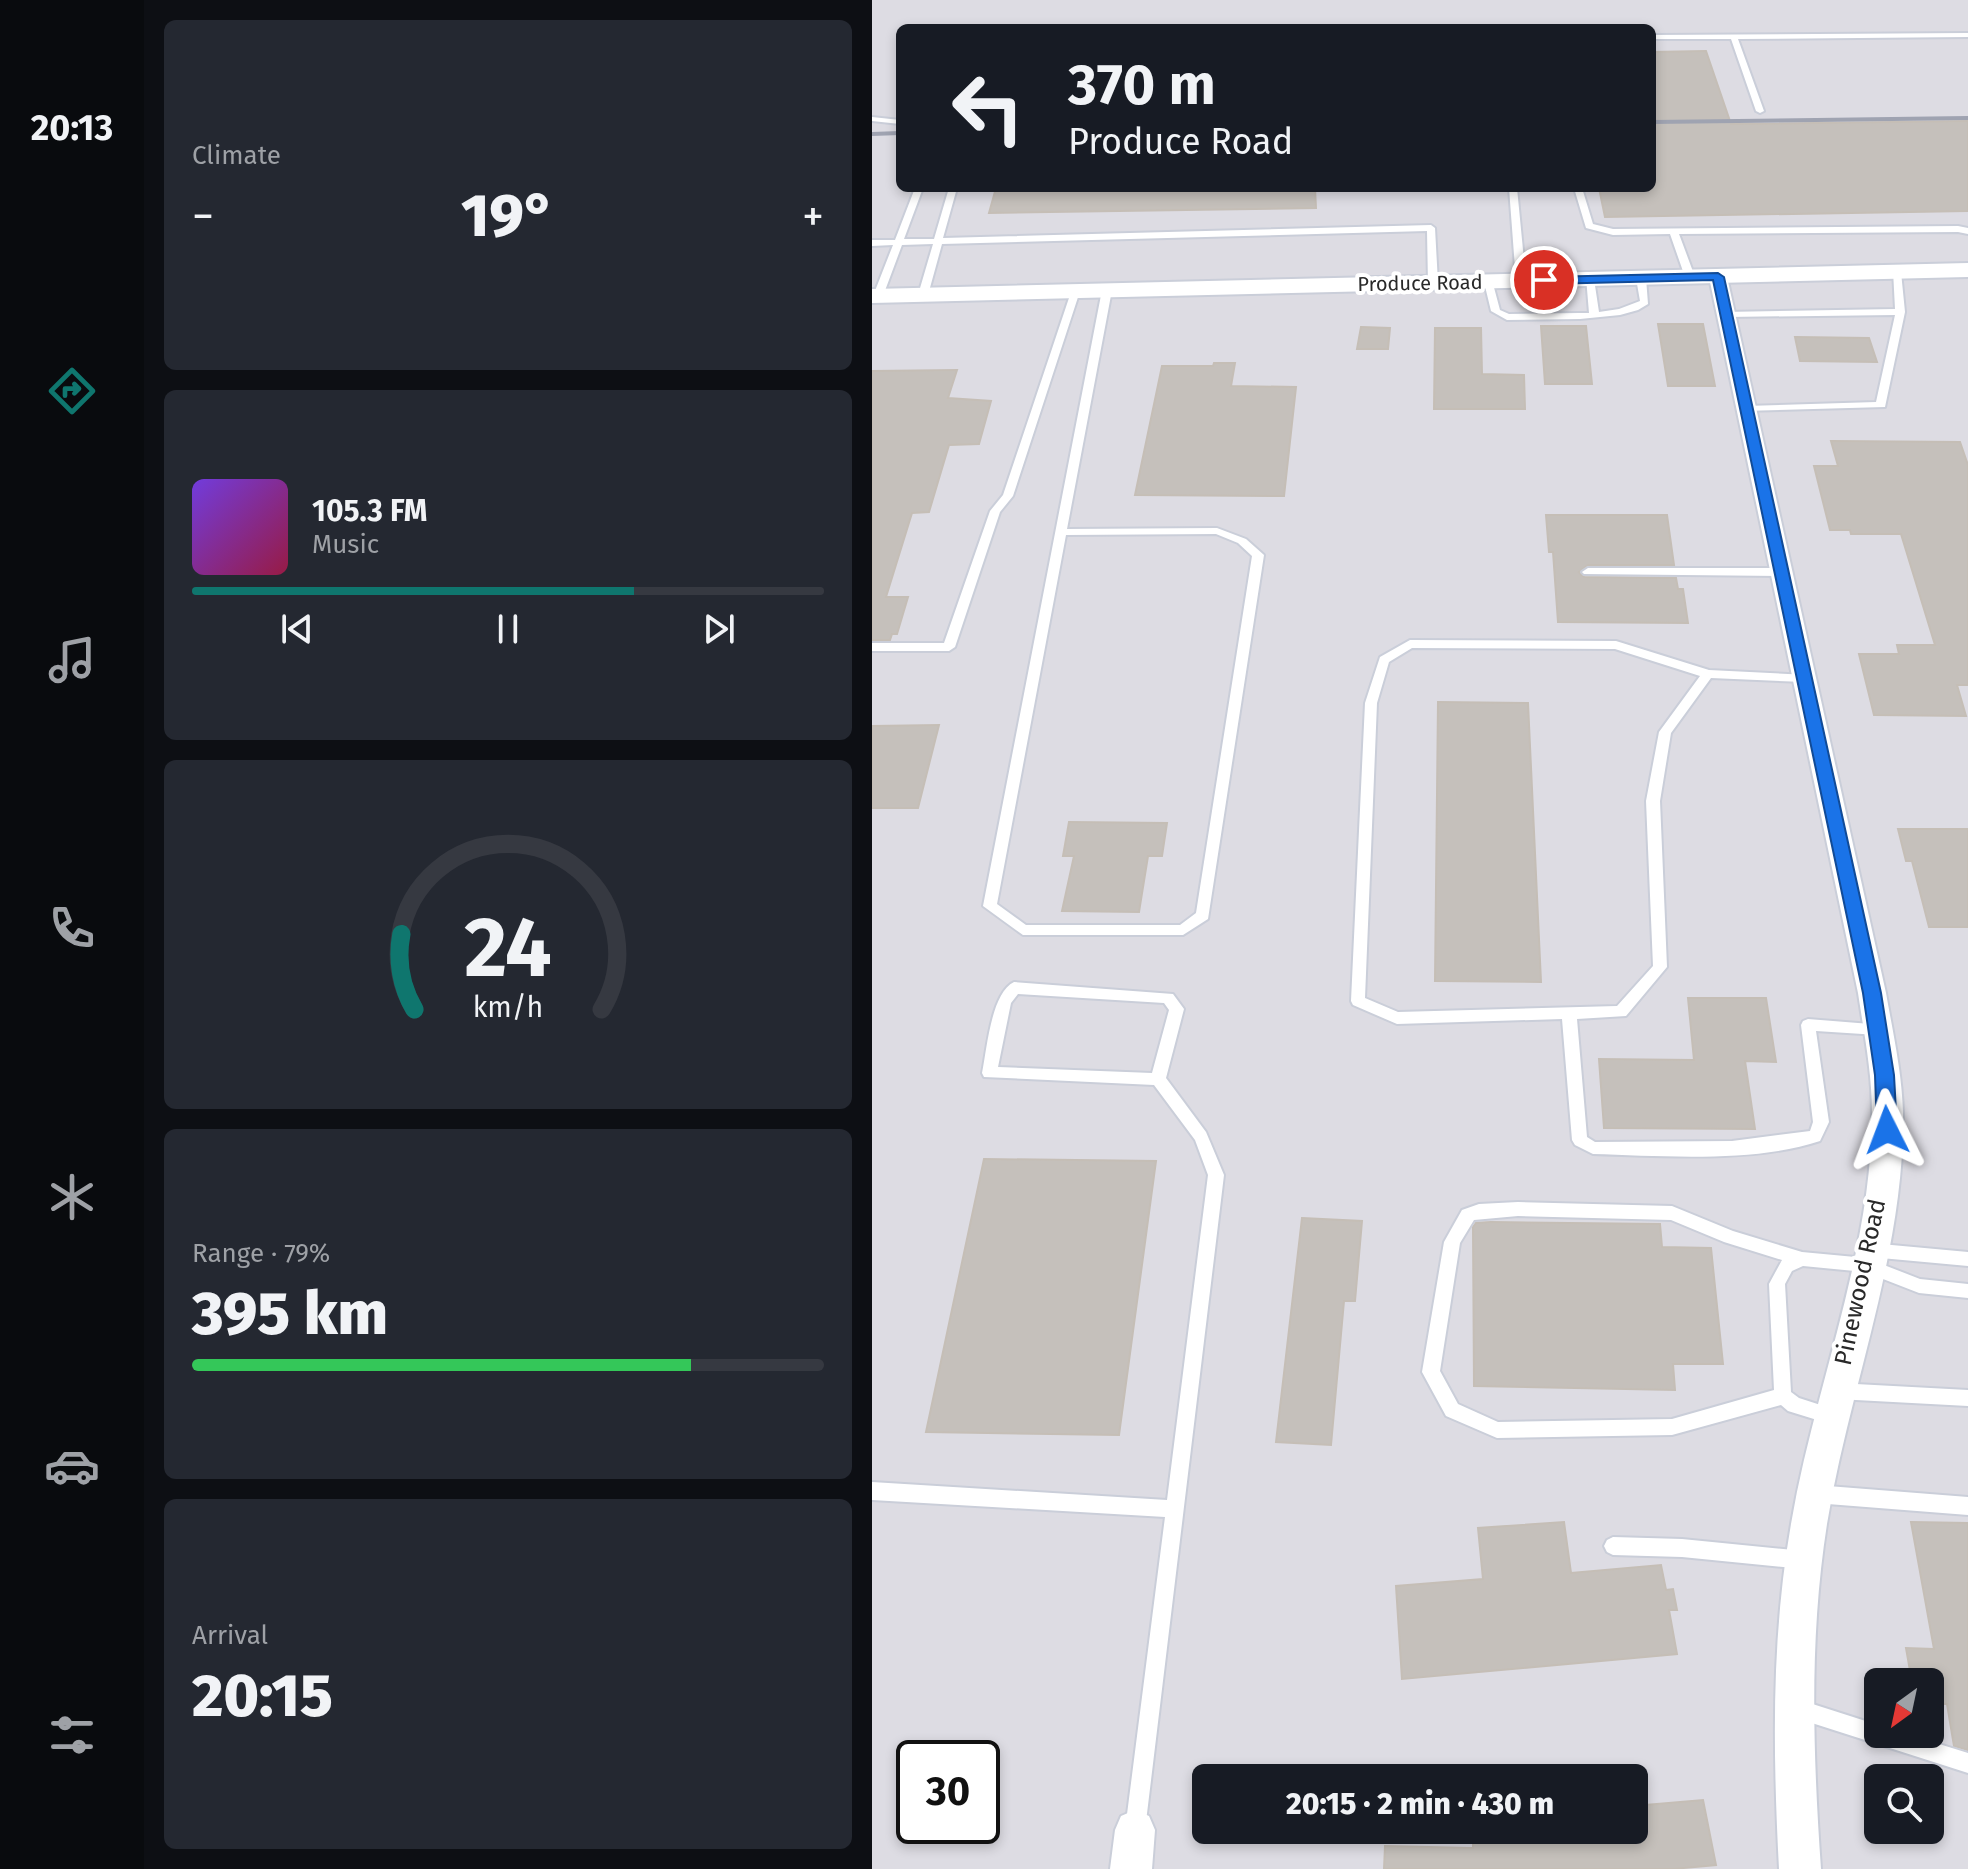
<!DOCTYPE html>
<html lang="en">
<head>
<meta charset="utf-8">
<style>
  :root { --surface:#171b24; --page:#242831; --text:#f1f3f6; --muted:#9ea1a6; --line:#363941; --accent:#0f766e }
  body { margin:0; font-family:"Fira Sans",sans-serif; background:var(--page); color:var(--text); height:100vh; display:flex; flex-direction:column; font-size:30px; white-space:nowrap }
  * { box-sizing:border-box; margin:0 }
  p { font-size:26px; color:var(--muted) }
  .icon { flex:none; width:44px; height:44px; fill:none; stroke:currentColor; stroke-width:2; stroke-linecap:round; stroke-linejoin:round }
  .map { position:relative; flex:1; overflow:hidden }
  .details { display:flex; flex-direction:column; gap:20px; padding:20px; background:#0d0f14; width:728px }
  .details>* { flex:none }
  .top-card { position:absolute; left:24px; top:24px; width:760px; height:168px; border-radius:12px; box-shadow:0 4px 12px #0003; background:#171b24; color:var(--text); overflow:hidden }
  .needle { width:52px; rotate:213deg }
  .controls { position:absolute; left:992px; top:1668px; display:grid; gap:16px }
  .controls a { display:grid; place-items:center; width:80px; height:80px; border-radius:12px; background:var(--surface); box-shadow:0 4px 12px #0003; font-size:40px }
  .speed { position:absolute; left:24px; top:1740px; display:flex; gap:16px; font-size:40px; font-weight:700; text-align:center }
  .speed>* { display:grid; place-content:center; width:104px; height:104px; border-radius:50%; background:var(--surface); box-shadow:0 4px 12px #0003; line-height:1 }
  .speed .limit { border:4px solid #111; border-radius:12px; background:#fff; color:#111 }
  .pin { position:absolute; display:grid; place-items:center; width:68px; height:68px; color:#fff; margin:-34px; border:4px solid #fff; border-radius:50%; box-shadow:0 2px 8px #0007 }
  .me { position:absolute; width:88px; margin:-44px; rotate:357deg; stroke-linejoin:round; filter:drop-shadow(0 0 6px #0008) }
  .turn { display:flex; align-items:center; gap:28px; height:168px; padding:0 40px; font-size:36px }
  .turn .icon { width:104px; height:104px; stroke-width:2.5 }
  .turn b { display:block; font-size:56px; line-height:68px }
  .big { font-size:60px; font-weight:800; line-height:1.1 }
  .details .card { flex:1; display:flex; flex-direction:column; justify-content:center; gap:12px; min-width:0; padding:0 28px; border-radius:12px; background:var(--page) }
  .details .dial { align-items:center; gap:0 }
  .dial svg { height:208px; overflow:visible; fill:none; stroke:var(--line); stroke-width:7; stroke-linecap:round; text-anchor:middle }
  .dial text { fill:var(--text); stroke:none }
  .song { display:flex; align-items:center; gap:24px }
  .cover { width:96px; height:96px; border-radius:12px; background:linear-gradient(135deg,hsl(260 70% 55%),hsl(340 70% 35%)) }
  .played { height:8px; border-radius:4px; background:linear-gradient(90deg,var(--accent) 70%,var(--line) 70%) }
  .keys { display:flex; justify-content:space-around; direction:ltr }
  .heat { display:flex; justify-content:space-between; align-items:center; font-size:44px; direction:ltr }
  .charge { height:12px; border-radius:6px; background:linear-gradient(90deg,#34c759 79%,var(--line) 0) }
  .trip { position:absolute; left:320px; top:1764px; width:456px; height:80px; border-radius:12px; background:var(--surface); box-shadow:0 4px 12px #0003; font-weight:800; line-height:80px; text-align:center }
  main { display:flex; flex:1; min-height:0 }
  .tabs { display:flex; flex-direction:column; width:144px; justify-content:space-around; align-items:center; background:#090b0e; color:var(--muted) }
  .tabs .icon { width:56px; height:56px }
  .tabs .on { color:var(--accent) }
  .tabs b { font-size:36px; color:var(--text) }
  .map>svg:first-child { display:block }
  .industrial { fill:#dddce3; fill-rule:evenodd }
  .building { fill:#c5c0bb; stroke:#c5beb6; stroke-width:2 }
  .lines { fill:none; stroke-linecap:round; stroke-linejoin:round }
  .service-casing { stroke:#caced9; stroke-width:4 }
  .minor-casing { stroke:#caced9; stroke-width:4 }
  .tertiary-casing { stroke:#caced9; stroke-width:4 }
  .service { fill:#fff; fill-rule:evenodd }
  .minor { fill:#fff; fill-rule:evenodd }
  .tertiary { fill:#fff; fill-rule:evenodd }
  .rail { stroke:#9fa3b1; stroke-width:4 }
  .route { fill:#1a73e8; stroke:#114b97; stroke-width:2 }
  .labels { text-anchor:middle; dominant-baseline:central; stroke-width:8; stroke-linejoin:round; paint-order:stroke }
  .far-street-label { font-size:20px; fill:#292929; stroke:#fff }
  .street-label { font-size:24px; fill:#292929; stroke:#fff }
</style>
</head>
<body>
<main>
<nav class="tabs">
<b>20:13</b>
<svg class="icon on" aria-label="directions" viewBox="0 0 24 24"><path d="M12 3l9 9-9 9-9-9zM9 14v-3h6M13 9l2 2-2 2"/></svg>
<svg class="icon" aria-label="music" viewBox="0 0 24 24"><path d="M9 18V5l10-2v13"/><circle cx="6" cy="18" r="3"/><circle cx="16" cy="16" r="3"/></svg>
<svg class="icon" aria-label="phone" viewBox="0 0 24 24"><path d="M5 4h4l2 5-3 2q2 4 5 5l2-3 5 2v4C11 20 4 13 5 4z"/></svg>
<svg class="icon" aria-label="climate" viewBox="0 0 24 24"><path d="M12 3v18M4 7l16 10M4 17L20 7"/></svg>
<svg class="icon" aria-label="car" viewBox="0 0 24 24"><path d="M5 17H2v-5l4-1 3-4h7l3 4 3 1v5h-3M9 17h6M6 11h13"/><circle cx="7" cy="17" r="2"/><circle cx="17" cy="17" r="2"/></svg>
<svg class="icon" aria-label="filters" viewBox="0 0 24 24"><path d="M4 7h16M4 17h16"/><circle cx="9" cy="7" r="2"/><circle cx="15" cy="17" r="2"/></svg>
</nav>
<section class="details">
<div class="card"><p>Climate</p>
<div class="heat"><a>−</a><b class="big">19°</b><a>+</a></div>
</div>
<div class="card">
<div class="song"><i class="cover"></i><div><b>105.3 FM</b><p>Music</p></div></div>
<div class="played"></div>
<div class="keys"><svg class="icon" aria-label="previous" viewBox="0 0 24 24"><path d="M18 5L8 12l10 7zM5 5v14"/></svg><svg class="icon" aria-label="pause" viewBox="0 0 24 24"><path d="M8 5v14M16 5v14"/></svg><svg class="icon" aria-label="next" viewBox="0 0 24 24"><path d="M6 5l10 7-10 7zM19 5v14"/></svg></div>
</div>
<div class="card dial"><svg viewBox="0 0 100 80">
<path d="M14 69A42 42 0 1 1 86 69"/>
<path d="M14 69A42 42 0 0 1 9 40" stroke="#0f766e"/>
<text x="50" y="56" font-size="32" font-weight="700">24</text>
<text x="50" y="72" font-size="11">km/h</text>
</svg></div>
<div class="card"><p>Range · 79%</p><b class="big">395 km</b><div class="charge"></div></div>
<div class="card"><p>Arrival</p><b class="big">20:15</b></div>
</section>
<div class="map">
<svg width="1096" height="1869" viewBox="0 0 1096 1869">
  <rect width="100%" height="100%" fill="#eae3dc"/>
  <path class="industrial" d="M0,0H1096V1869H0ZM28,28H780V188H28ZM1006,1682H1058V1734H1006ZM42,1758H110V1826H42ZM334,1778H762V1830H334ZM1006,1778H1058V1830H1006Z"/>
  <path class="building" d="M834,51L859,124L1096,121V211L733,217L727,188H780V52Z
    M124,188H443L444,208L117,213Z
    M786,324H831L843,386H796Z
    M669,326H714L720,384H673Z
    M489,327L518,328L516,349H485Z
    M563,328H609L610,374L652,375L653,409H562Z
    M923,337L997,338L1005,362L928,361Z
    M342,363H363L359,386L424,387L412,496L263,495L290,366H341Z
    M85,370L76,398L119,401L107,444L77,445L57,512L40,513L14,597H36L25,634H20L18,640H0V371Z
    M959,441L1088,442L1096,465V685H1085L1094,716L1002,715L987,654H1027L1025,645H1063L1029,534H979L978,530H958L942,466H966Z
    M674,515H795L802,565H716L707,572L712,577L804,578L806,589H811L816,623L686,622L681,552H677Z
    M566,702L656,703L669,982L563,981Z
    M67,725L46,808H0V726Z
    M197,822L295,823L290,856H276L267,912L190,911L202,856H191Z
    M1026,829H1096V927H1057L1040,861H1034Z
    M816,998H894L904,1062L873,1061L883,1129L732,1128L727,1059L822,1060Z
    M112,1159L284,1161L247,1435L54,1432Z
    M430,1218L490,1221L483,1301H472L459,1445L404,1442Z
    M619,1222L788,1224L790,1247L839,1248L851,1364H801L803,1390L602,1386L601,1227L604,1223Z
    M692,1522L699,1573L789,1565L794,1590L801,1589L805,1610H797L805,1654L530,1679L524,1586L611,1579L606,1528Z
    M1039,1522L1096,1523V1750L1082,1746L1075,1704H1058V1682H1040L1034,1648L1062,1649Z
    M831,1800L844,1865L801,1869H512L513,1846L601,1848V1830H762V1806Z"/>
  <g class="lines">
    <defs>
      <path id="service" d="M1096,33V37L866,39L892,111L888,113L884,111L859,39H780V35Z
        M0,117L28,120V124L0,121Z
        M43,188H51L32,239H62L77,188H85L71,238L559,225L563,228L566,283L561,286L556,283L555,231L70,244L56,295L51,298L46,295L61,244L30,245L11,296L3,298L1,296L21,245L0,246V240H23Z
        M637,188H645L654,281L649,284L644,281Z
        M702,188H710L721,224L741,229L1086,226L1096,228V234L1086,232L807,234L823,277L818,280L813,277L798,234L741,235L714,228Z
        M1021,270L1029,272L1033,312L1013,407L870,411V407L874,406L1004,402L1023,315L854,317L849,314L851,312L1023,309Z
        M769,275L774,278L776,304L766,310L748,315L708,319L635,320L619,311L612,282L620,280L628,310L637,314L708,313H717L714,277L722,279L727,312L747,309L768,301L764,278Z
        M235,287L240,290L195,529L345,528L374,539L392,555L336,919L311,935H151L111,906L230,290ZM344,534L366,543L380,556L324,913L308,925H154L125,904L194,535Z
        M200,289L208,291L141,496L128,512L83,647L77,651H0V643H72L118,511L131,495Z
        M716,568H911L917,572L911,576L712,574L710,572Z
        M538,640L744,641L837,670L936,675L938,678L936,681L932,682L839,678L799,733L788,801L795,967L754,1016L705,1019L715,1137L723,1142L860,1141L938,1131L941,1122L929,1025L931,1021L936,1019L1011,1025L1013,1029L1011,1033L1006,1035L944,1031L957,1122L948,1141C882,1163 791,1156 721,1154L703,1145L700,1140L690,1019L525,1024L481,1005L479,1001L493,703L508,657ZM540,648L743,649L828,676L787,732L774,801L781,966L745,1006L526,1012L493,998L505,703L517,662Z
        M142,982L301,994L312,1009L294,1078L334,1132L352,1175L273,1830L270,1837L263,1840L256,1837L253,1830L293,1517L0,1500V1482L295,1500L336,1175L323,1140L282,1085L112,1077L110,1073C115,1049 119,993 142,982ZM146,994L292,1003L297,1010L280,1073L126,1067L139,1003Z
        M646,1202L800,1206L861,1231L930,1252L994,1258L1048,1279L1096,1284V1298L1047,1293L993,1272L931,1266L920,1271L913,1284L919,1392L927,1398L964,1410L967,1416L964,1422L958,1424L916,1411L909,1405L800,1435L625,1438L574,1416L550,1372L572,1242L590,1210L607,1204ZM646,1216L799,1220L852,1242L910,1260L897,1284L902,1390L800,1419L626,1422L586,1404L568,1371L588,1243L602,1220Z
        M998,1243L1096,1252V1266L998,1257L992,1255L990,1250L992,1245Z
        M965,1383L1096,1390V1406L965,1399L959,1397L956,1391L959,1385Z
        M943,1485L1096,1497V1515L943,1503L937,1500L934,1494L937,1488Z
        M741,1537L810,1539L932,1551L939,1554L941,1560L939,1566L932,1569L810,1557L741,1555L735,1552L732,1546L735,1540Z
        M925,1699L1006,1725V1734H1035L1096,1753V1773L918,1716L915,1709L918,1702Z"/>
      <path id="minor" d="M846,271L855,277L1014,993C1021,1033 1030,1073 1031,1113C1033,1253 977,1388 955,1524C937,1638 941,1754 949,1869H907C901,1754 899,1638 919,1524C942,1388 1000,1253 1000,1113C1000,1073 992,1033 986,993L837,277Z
        M263,1810L277,1816L283,1830L280,1869H238L243,1830L249,1816Z"/>
      <path id="tertiary" d="M1096,263V277L0,303V289Z"/>
    </defs>
    <use href="#service" class="service-casing"/>
    <use href="#minor" class="minor-casing"/>
    <use href="#tertiary" class="tertiary-casing"/>
    <use href="#service" class="service"/>
    <use href="#minor" class="minor"/>
    <use href="#tertiary" class="tertiary"/>
    <path class="rail" d="M780,122L1096,118
      M0,134L28,133"/>
  </g>
  <path class="route" d="M846,273L852,277L1009,993L1022,1075L1025,1130L1022,1136L1015,1139L1008,1136L1005,1130L1003,1075L991,993L841,280L672,284L666,280L672,277Z"/>
  <g class="labels">
    <g class="far-street-label">
      <text transform="translate(548 283) rotate(-1)">Produce Road</text>
    </g>
    <g class="street-label">
      <text transform="translate(988 1282) rotate(-78)">Pinewood Road</text>
    </g>
  </g>
</svg>
<div class="controls">
<a><svg class="needle" viewBox="-14 -14 28 28"><path d="M0-13l5 13h-10z" fill="#e53935"/><path d="M0 13l5-13h-10z" fill="#9ea1a6"/></svg></a>
<a><svg class="icon" aria-label="search" viewBox="0 0 24 24"><circle cx="10" cy="10" r="6"/><path d="M15 15l6 6"/></svg></a>
</div>
<div class="speed"><div class="limit">30</div></div>
<div class="pin" style="left:672px;top:280px;background:#d93025"><svg class="icon" aria-label="arrive" viewBox="0 0 24 24"><path d="M6 21V4h12l-3 4 3 4H6"/></svg></div>
<svg class="me" style="left:1015px;top:1130px" viewBox="-20 -20 40 40"><path d="M0-17L14 15 0 8-14 15z" fill="#1a73e8" stroke="#fff" stroke-width="4"/></svg>
<div class="trip">20:15 · 2 min · 430 m</div>
<div class="top-card">
<div class="turn"><svg class="icon" aria-label="left" viewBox="0 0 24 24"><path d="M17 20v-9H6M10 6l-5 5 5 5"/></svg><div><b>370 m</b>Produce Road</div></div>
</div>
</div>
</main>
</body>
</html>
